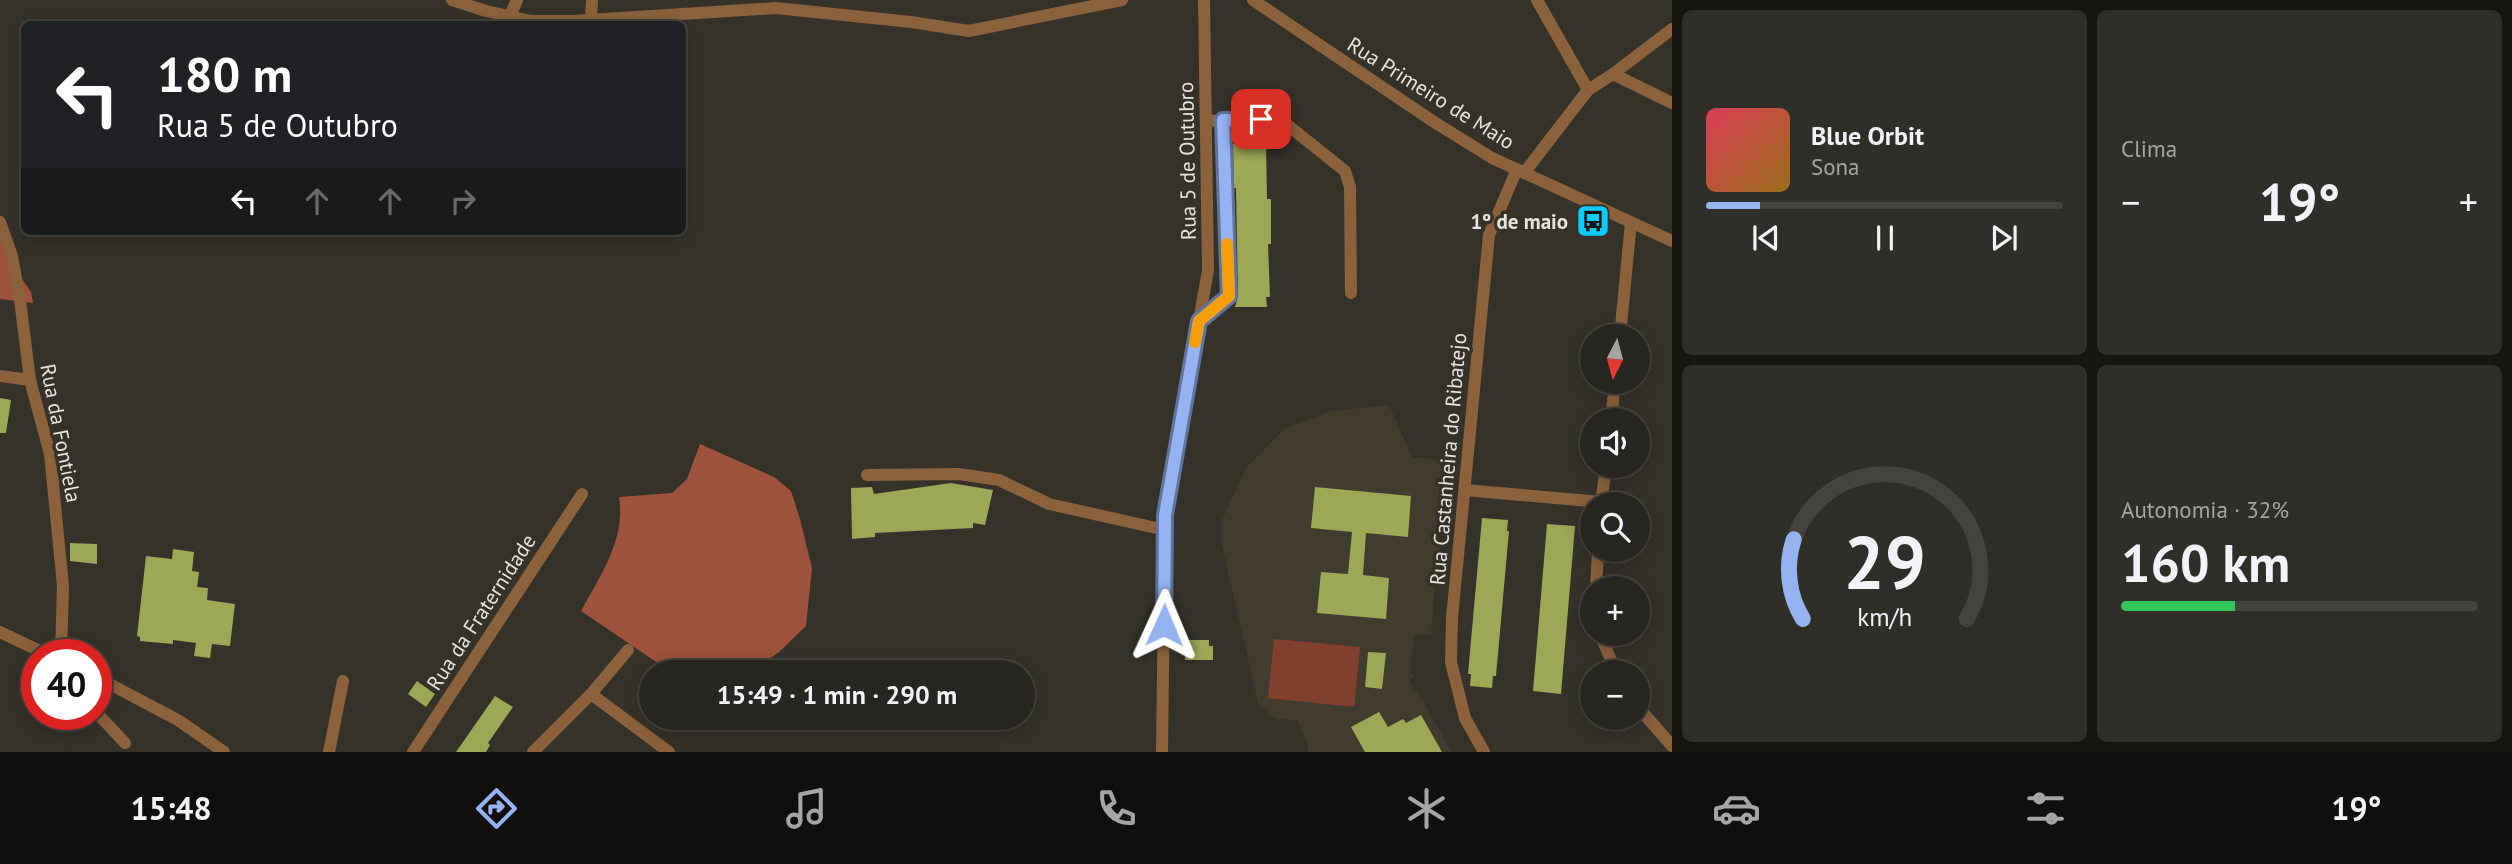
<!DOCTYPE html>
<html lang="pt">
<head>
<meta charset="utf-8">
<style>
  :root { --surface:#282620; --page:#302e29; --text:#f1f3f6; --muted:#a5a5a5; --line:#44433e; --accent:#95b2f1 }
  body { margin:0; font-family:"PT Sans",sans-serif; background:var(--page); color:var(--text); height:100vh; display:flex; flex-direction:column; font-size:26px; white-space:nowrap }
  * { box-sizing:border-box; margin:0 }
  p { font-size:23px; color:var(--muted) }
  .icon { flex:none; width:38px; height:38px; fill:none; stroke:currentColor; stroke-width:2; stroke-linecap:round; stroke-linejoin:round }
  .map { position:relative; flex:1; overflow:hidden }
  .sheet { display:flex; flex-direction:column; gap:10px; padding:10px; background:#161512; width:840px }
  .sheet>* { flex:none }
  .hud { position:absolute; left:21px; top:21px; width:665px; height:214px; border-radius:10px; box-shadow:0 4px 18px #0003,0 0 0 2px var(--line); background:#202124; color:#fff; overflow:hidden }
  .needle { width:46px; rotate:186deg }
  .tools { position:absolute; left:1580px; top:324px; display:grid; gap:14px }
  .tools a { display:grid; place-items:center; width:70px; height:70px; border-radius:50%; background:var(--surface); box-shadow:0 4px 18px #0003,0 0 0 2px var(--line); font-size:35px }
  .speed { position:absolute; left:21px; top:639px; display:flex; gap:14px; font-size:35px; font-weight:700; text-align:center }
  .speed>* { display:grid; place-content:center; width:91px; height:91px; border-radius:50%; background:var(--surface); box-shadow:0 4px 18px #0003,0 0 0 2px var(--line); line-height:1 }
  .speed .limit { border:10px solid #d22; background:#fff; color:#111 }
  .pin { position:absolute; display:grid; place-items:center; width:60px; height:60px; color:#fff; margin:-30px; border-radius:14px; box-shadow:0 4px 10px #0006 }
  .me { position:absolute; width:77px; margin:-38px; rotate:1deg; stroke-linejoin:round; filter:drop-shadow(0 0 5px #0008) }
  .turn { display:flex; align-items:center; gap:24px; height:147px; padding:0 21px; font-size:32px }
  .turn .icon { width:91px; height:91px; stroke-width:2.5 }
  .turn b { display:block; font-size:49px; line-height:60px }
  .lanes { display:flex; align-items:center; height:66px; padding:0 21px; background:#0003; justify-content:center; gap:35px; direction:ltr }
  .lanes .off { opacity:.35 }
  .big { font-size:52px; font-weight:800; line-height:1.1 }
  .sheet .widget { flex:1; display:flex; flex-direction:column; justify-content:center; gap:10px; min-width:0; padding:0 24px; border-radius:10px; background:var(--page) }
  .sheet .dial { align-items:center; gap:0 }
  .dial svg { height:182px; overflow:visible; fill:none; stroke:var(--line); stroke-width:7; stroke-linecap:round; text-anchor:middle }
  .dial text { fill:var(--text); stroke:none }
  .song { display:flex; align-items:center; gap:21px }
  .cover { width:84px; height:84px; border-radius:10px; background:linear-gradient(135deg,hsl(350 70% 55%),hsl(40 70% 35%)) }
  .played { height:7px; border-radius:4px; background:linear-gradient(90deg,var(--accent) 15%,var(--line) 15%) }
  .keys { display:flex; justify-content:space-around; direction:ltr }
  .heat { display:flex; justify-content:space-between; align-items:center; font-size:38px; direction:ltr }
  .charge { height:10px; border-radius:5px; background:linear-gradient(90deg,#34c759 32%,var(--line) 0) }
  .sheet .tiles { flex:1; display:grid; gap:10px; grid-template-columns:repeat(2,1fr) }
  .trip { position:absolute; left:639px; top:660px; width:396px; height:70px; border-radius:35px; background:var(--surface); box-shadow:0 4px 18px #0003,0 0 0 2px var(--line); font-weight:800; line-height:70px; text-align:center }
  .tab-bar { display:flex; height:112px; justify-content:space-around; align-items:center; background:#100f0d; color:var(--muted) }
  .tab-bar .icon { width:49px; height:49px }
  .tab-bar .selected { color:var(--accent) }
  .tab-bar b { font-size:32px; color:var(--text) }
  main { display:flex; flex:1; min-height:0 }
  .map>svg:first-child { display:block }
  .built { fill:#423c2e }
  .green { fill:#81402e }
  .forest { fill:#9f523d }
  .building { fill:#9ca856 }
  .lines { fill:none; stroke-linecap:round; stroke-linejoin:round }
  .minor { stroke:#8b623c; stroke-width:12 }
  .route-casing { stroke:#61749d; stroke-width:18 }
  .route { stroke:#95b2f1; stroke-width:12 }
  .slow { stroke:#f59e0b; stroke-width:12 }
  .labels { text-anchor:middle; dominant-baseline:central; stroke-width:7; stroke-linejoin:round; paint-order:stroke }
  .street-label { font-size:21px; fill:#e5e3de; stroke:#35322a }
  .poi-label { font-size:21px; font-weight:bold; fill:#e5e3de; stroke:#35322a; text-anchor:end }
</style>
</head>
<body>
<main>
<div class="map">
<svg width="1672" height="752" viewBox="0 0 1672 752">
  <rect width="100%" height="100%" fill="#35322a"/>
  <path class="built" d="M1389,405L1412,457L1450,461L1445,465L1431,635L1414,634L1410,670L1413,677L1409,680L1419,697H1421L1451,752H1308V744L1297,720L1275,719L1258,703L1222,545L1221,522L1246,468L1285,428L1331,411Z"/>
  <path class="green" d="M1274,639L1360,647L1354,707L1268,698Z"/>
  <path class="forest" d="M0,235L15,269L31,292L33,303L0,299Z
    M700,444L774,477L791,491L800,519L812,568L806,626L779,652L752,672H671L581,611C600,576 626,539 619,497L672,493L687,479Z"/>
  <path class="building" d="M1243,133L1263,134V145H1266L1267,199H1271V244H1268L1270,297H1266L1267,307H1235L1238,296L1236,188H1234L1233,144H1236V135L1243,136Z
    M0,398L11,400L6,433H0Z
    M951,483L993,490L985,525L973,523V528L875,533V537L852,539L851,488L872,487L874,494Z
    M1315,487L1411,496L1408,537L1366,533L1363,575L1389,578L1386,619L1317,613L1321,572L1348,574L1352,532L1311,528Z
    M1482,518L1508,520L1507,531H1509L1496,676H1493L1492,688L1470,686L1471,674H1468Z
    M1547,524L1575,526L1561,694L1533,691Z
    M70,543L97,544V564L70,561Z
    M173,549L194,552L192,571L199,572L197,587L208,588L207,600L235,604L230,646L212,644L210,658L194,656L196,643L173,640V644L140,641V637L137,636L146,556L172,559Z
    M1185,640H1209V646H1213V660H1185Z
    M1368,652L1386,653L1382,689L1365,687Z
    M417,681L435,694L426,707L408,694Z
    M495,696L513,707L488,743L490,745L486,752H456Z
    M1379,712L1388,727L1403,719L1406,723L1421,715L1442,752H1365L1351,727Z"/>
  <g class="lines">
    <path class="minor" d="M452,0L486,11L531,21H573L776,8L911,22L969,31L1122,0
      M1253,0L1434,122L1492,158L1672,241
      M1537,0L1588,90
      M510,16L517,0
      M591,20L592,0
      M1613,74L1672,29
      M1206,121L1261,119L1285,123L1345,171L1350,187L1351,293
      M1524,173L1588,90L1613,74L1672,103
      M0,222L12,256L20,300L30,380L50,454L63,586L61,654
      M1199,321L1229,296L1223,120
      M1620,336L1631,222
      M0,376L30,380
      M1611,420L1615,382
      M867,475L959,474L999,480L1049,504L1165,530
      M1465,490L1601,502
      M1601,504L1606,466
      M1596,588L1598,550
      M0,632L46,654
      M1600,634L1616,672
      M96,677L178,720L224,752
      M591,694L669,752
      M1638,707L1672,746
      M96,712L125,743
      M329,752L343,681
      M413,752L582,494
      M533,752L591,694L628,650
      M1162,752L1165,515L1208,270L1204,0
      M1484,752L1465,718L1451,662L1452,618L1489,235L1517,169"/>
  </g>
  <g class="lines">
    <defs>
      <path id="route" d="M1164,625L1165,515L1199,321L1229,296L1223,120L1261,119"/>
    </defs>
    <use href="#route" class="route-casing"/>
    <use href="#route" class="route"/>
    <path class="slow" d="M1195,342L1199,321L1229,296L1227,244"/>
  </g>
  <defs>
    <symbol id="bus-square" viewBox="-11 -11 22 22"><rect x="-9" y="-9" width="18" height="18" rx="4" fill="#0dcafa" stroke="#35322a"/><path d="M-5-6H5V4H4V6H2V4H-2V6H-4V4H-5ZM-3.5-4V0h7V-4ZM-3.5 1.2v1.5H-2V1.2ZM2 1.2v1.5H3.5V1.2Z" fill="#111"/></symbol>
  </defs>
  <g fill-rule="evenodd">
    <use href="#bus-square" x="1574" y="202" width="38" height="38"/>
  </g>
  <g class="labels">
    <g class="street-label">
      <text transform="translate(1431 93) rotate(32)">Rua Primeiro de Maio</text>
      <text transform="translate(1187 161) rotate(-91)">Rua 5 de Outubro</text>
      <text transform="translate(61 433) rotate(79)">Rua da Fontiela</text>
      <text transform="translate(1448 459) rotate(-85)">Rua Castanheira do Ribatejo</text>
      <text transform="translate(481 612) rotate(-57)">Rua da Fraternidade</text>
    </g>
    <g class="poi-label">
      <text x="1568" y="221">1º de maio</text>
    </g>
  </g>
</svg>
<div class="tools">
<a><svg class="needle" viewBox="-14 -14 28 28"><path d="M0-13l5 13h-10z" fill="#e53935"/><path d="M0 13l5-13h-10z" fill="#a5a5a5"/></svg></a>
<a><svg class="icon" aria-label="sound" viewBox="0 0 24 24"><path d="M4 9h4l5-4v14l-5-4H4zM17 9q2 3 0 6"/></svg></a>
<a><svg class="icon" aria-label="search" viewBox="0 0 24 24"><circle cx="10" cy="10" r="6"/><path d="M15 15l6 6"/></svg></a>
<a>+</a>
<a>−</a>
</div>
<div class="speed"><div class="limit">40</div></div>
<div class="pin" style="left:1261px;top:119px;background:#d93025"><svg class="icon" aria-label="arrive" viewBox="0 0 24 24"><path d="M6 21V4h12l-3 4 3 4H6"/></svg></div>
<svg class="me" style="left:1164px;top:625px" viewBox="-20 -20 40 40"><path d="M0-17L14 15 0 8-14 15z" fill="#95b2f1" stroke="#fff" stroke-width="4"/></svg>
<div class="trip">15:49 · 1 min · 290 m</div>
<div class="hud">
<div class="turn"><svg class="icon" aria-label="left" viewBox="0 0 24 24"><path d="M17 20v-9H6M10 6l-5 5 5 5"/></svg><div><b>180 m</b>Rua 5 de Outubro</div></div>
<div class="lanes"><svg class="icon" aria-label="left" viewBox="0 0 24 24"><path d="M17 20v-9H6M10 6l-5 5 5 5"/></svg><svg class="icon off" aria-label="ahead" viewBox="0 0 24 24"><path d="M12 20V5M6 11l6-6 6 6"/></svg><svg class="icon off" aria-label="ahead" viewBox="0 0 24 24"><path d="M12 20V5M6 11l6-6 6 6"/></svg><svg class="icon off" aria-label="right" viewBox="0 0 24 24"><path d="M7 20v-9h11M14 6l5 5-5 5"/></svg></div>
</div>
</div>
<section class="sheet">
<div class="tiles">
<div class="widget">
<div class="song"><i class="cover"></i><div><b>Blue Orbit</b><p>Sona</p></div></div>
<div class="played"></div>
<div class="keys"><svg class="icon" aria-label="previous" viewBox="0 0 24 24"><path d="M18 5L8 12l10 7zM5 5v14"/></svg><svg class="icon" aria-label="pause" viewBox="0 0 24 24"><path d="M8 5v14M16 5v14"/></svg><svg class="icon" aria-label="next" viewBox="0 0 24 24"><path d="M6 5l10 7-10 7zM19 5v14"/></svg></div>
</div>
<div class="widget"><p>Clima</p>
<div class="heat"><a>−</a><b class="big">19°</b><a>+</a></div>
</div>
<div class="widget dial"><svg viewBox="0 0 100 80">
<path d="M14 69A42 42 0 1 1 86 69"/>
<path d="M14 69A42 42 0 0 1 10 34" stroke="#95b2f1"/>
<text x="50" y="56" font-size="32" font-weight="700">29</text>
<text x="50" y="72" font-size="11">km/h</text>
</svg></div>
<div class="widget"><p>Autonomia · 32%</p><b class="big">160 km</b><div class="charge"></div></div>
</div>
</section>
</main>
<nav class="tab-bar">
<b>15:48</b>
<svg class="icon selected" aria-label="directions" viewBox="0 0 24 24"><path d="M12 3l9 9-9 9-9-9zM9 14v-3h6M13 9l2 2-2 2"/></svg>
<svg class="icon" aria-label="music" viewBox="0 0 24 24"><path d="M9 18V5l10-2v13"/><circle cx="6" cy="18" r="3"/><circle cx="16" cy="16" r="3"/></svg>
<svg class="icon" aria-label="phone" viewBox="0 0 24 24"><path d="M5 4h4l2 5-3 2q2 4 5 5l2-3 5 2v4C11 20 4 13 5 4z"/></svg>
<svg class="icon" aria-label="climate" viewBox="0 0 24 24"><path d="M12 3v18M4 7l16 10M4 17L20 7"/></svg>
<svg class="icon" aria-label="car" viewBox="0 0 24 24"><path d="M5 17H2v-5l4-1 3-4h7l3 4 3 1v5h-3M9 17h6M6 11h13"/><circle cx="7" cy="17" r="2"/><circle cx="17" cy="17" r="2"/></svg>
<svg class="icon" aria-label="filters" viewBox="0 0 24 24"><path d="M4 7h16M4 17h16"/><circle cx="9" cy="7" r="2"/><circle cx="15" cy="17" r="2"/></svg>
<b>19°</b>
</nav>
</body>
</html>
